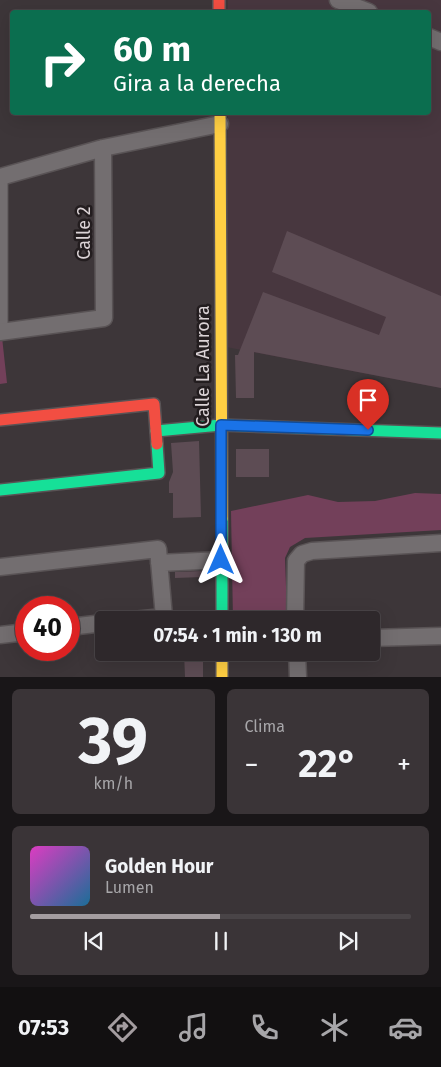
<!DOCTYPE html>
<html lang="es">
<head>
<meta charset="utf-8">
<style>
  :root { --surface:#2e282b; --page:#3a3437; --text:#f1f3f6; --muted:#a7a6a9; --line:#494447; --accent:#a49da0 }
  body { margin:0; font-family:"Fira Sans",sans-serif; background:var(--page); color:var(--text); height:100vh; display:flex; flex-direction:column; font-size:19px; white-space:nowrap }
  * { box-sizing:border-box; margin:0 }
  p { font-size:16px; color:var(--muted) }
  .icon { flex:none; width:28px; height:28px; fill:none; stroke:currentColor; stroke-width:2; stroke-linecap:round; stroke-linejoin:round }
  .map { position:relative; height:677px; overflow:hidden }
  .panel { display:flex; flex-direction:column; gap:12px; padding:12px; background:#191618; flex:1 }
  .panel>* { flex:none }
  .banner { position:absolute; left:10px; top:10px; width:421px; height:105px; border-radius:5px; box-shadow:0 5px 20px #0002,0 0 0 1px var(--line); background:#0b6e4f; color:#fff; overflow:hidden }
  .speed { position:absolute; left:15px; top:596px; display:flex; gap:10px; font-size:25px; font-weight:700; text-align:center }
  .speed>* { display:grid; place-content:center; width:65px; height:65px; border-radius:50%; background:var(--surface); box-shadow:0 5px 20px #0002,0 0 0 1px var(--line); line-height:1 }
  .speed .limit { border:8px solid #d22; background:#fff; color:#111 }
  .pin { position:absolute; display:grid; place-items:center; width:42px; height:42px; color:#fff; margin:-51px -21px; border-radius:50% 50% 50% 0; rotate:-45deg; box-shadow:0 0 5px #0007 }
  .pin .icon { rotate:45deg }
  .me { position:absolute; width:55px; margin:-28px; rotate:0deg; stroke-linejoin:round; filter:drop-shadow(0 0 4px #0008) }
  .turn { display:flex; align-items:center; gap:18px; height:105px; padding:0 20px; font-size:22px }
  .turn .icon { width:65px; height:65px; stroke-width:2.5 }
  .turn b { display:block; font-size:35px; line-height:42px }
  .big { font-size:38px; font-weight:700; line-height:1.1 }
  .panel .tile { flex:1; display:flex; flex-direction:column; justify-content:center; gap:8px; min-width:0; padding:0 18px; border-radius:8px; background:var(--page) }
  .panel .dial { align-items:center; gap:0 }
  .dial b { font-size:65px; line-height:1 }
  .song { display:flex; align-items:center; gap:15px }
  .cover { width:60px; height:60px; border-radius:8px; background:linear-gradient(135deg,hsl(310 70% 55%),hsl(200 70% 35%)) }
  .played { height:5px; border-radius:2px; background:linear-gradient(90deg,var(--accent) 50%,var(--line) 50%) }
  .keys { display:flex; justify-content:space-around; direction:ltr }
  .heat { display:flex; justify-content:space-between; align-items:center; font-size:28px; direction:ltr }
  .panel .tiles { flex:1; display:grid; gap:12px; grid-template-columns:1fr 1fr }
  .tile:last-child { grid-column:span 2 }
  .trip { position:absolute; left:95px; top:611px; width:285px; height:50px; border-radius:5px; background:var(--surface); box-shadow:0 5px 20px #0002,0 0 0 1px var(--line); font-weight:700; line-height:50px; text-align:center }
  .tabs { display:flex; height:80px; justify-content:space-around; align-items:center; background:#121011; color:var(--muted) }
  .tabs .icon { width:35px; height:35px }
  .tabs .on { color:var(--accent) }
  .tabs b { font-size:22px; color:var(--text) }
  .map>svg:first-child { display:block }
  .built { fill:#48373f }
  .green { fill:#73405a }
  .building { fill:#5d4c54 }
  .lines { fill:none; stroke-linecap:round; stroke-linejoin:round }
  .lane-casing { stroke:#595355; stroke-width:11 }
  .street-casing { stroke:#595355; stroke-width:19 }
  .fast-casing { stroke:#595355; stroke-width:14 }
  .slow-casing { stroke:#595355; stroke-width:14 }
  .jam-casing { stroke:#595355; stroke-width:14 }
  .lane { stroke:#736e70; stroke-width:9 }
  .street { stroke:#736e70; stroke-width:16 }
  .fast { stroke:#16e098; stroke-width:11 }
  .slow { stroke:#ffcf43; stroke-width:11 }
  .jam { stroke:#f24e42; stroke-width:11 }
  .route-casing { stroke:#114b97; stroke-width:12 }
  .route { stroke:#1a73e8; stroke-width:9 }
  .labels { text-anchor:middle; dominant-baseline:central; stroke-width:5; stroke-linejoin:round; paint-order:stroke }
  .street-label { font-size:18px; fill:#dcd4d7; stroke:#231d1f }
</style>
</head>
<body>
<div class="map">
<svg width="441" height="677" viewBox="0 0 441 677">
  <rect width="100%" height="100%" fill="#3d3639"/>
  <path class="built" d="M228,0H441V388L226,347L228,113L429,112V12H228Z"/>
  <path class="green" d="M0,337H2L7,383L0,384Z
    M415,493L441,494V530L305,538L290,547L285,558L287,615L283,620H233L231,511L308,495L338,502L375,501Z"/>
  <path class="building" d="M287,231L441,296V388L254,352V398H236L235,355H238L263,292L379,335L386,317L272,272Z
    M199,441L201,517L173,518V493H169V482L173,472L171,443Z
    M236,449H269V477H236Z
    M203,571V577L175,578V572Z
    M184,652H203V677H185Z"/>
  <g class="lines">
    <defs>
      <path id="lane" d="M3,332V176"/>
      <path id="street" d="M338,0L369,12
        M429,37L441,42
        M0,177L103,148L220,124
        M0,332L104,318L103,148
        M159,563L221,560
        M0,567L158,549L164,617L133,620
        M295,620L296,561L302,554L312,551L441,543
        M69,627L104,623
        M0,635L26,632
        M371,638L441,636
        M297,652L298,677"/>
      <path id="fast" d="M156,431L221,425L441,433
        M0,490L159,473L157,444
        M222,519V620"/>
      <path id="slow" d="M220,112L222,519
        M222,652V677"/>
      <path id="jam" d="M219,0V12
        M0,420L154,404L157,444"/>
    </defs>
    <use href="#lane" class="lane-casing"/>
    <use href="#street" class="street-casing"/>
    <use href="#fast" class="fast-casing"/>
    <use href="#slow" class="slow-casing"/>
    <use href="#jam" class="jam-casing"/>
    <use href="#lane" class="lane"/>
    <use href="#street" class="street"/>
    <use href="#fast" class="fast"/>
    <use href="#slow" class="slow"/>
    <use href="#jam" class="jam"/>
  </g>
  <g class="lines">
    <defs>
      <path id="route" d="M221,560V425L368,430"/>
    </defs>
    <use href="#route" class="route-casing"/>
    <use href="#route" class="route"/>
  </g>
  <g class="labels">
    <g class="street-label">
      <text transform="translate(84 233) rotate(-90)">Calle 2</text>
      <text transform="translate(203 366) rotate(-90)">Calle La Aurora</text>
    </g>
  </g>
</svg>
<div class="speed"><div class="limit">40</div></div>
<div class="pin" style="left:368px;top:430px;background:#d93025"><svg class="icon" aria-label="arrive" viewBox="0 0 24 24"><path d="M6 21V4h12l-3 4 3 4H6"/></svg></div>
<svg class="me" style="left:221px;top:560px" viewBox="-20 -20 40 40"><path d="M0-17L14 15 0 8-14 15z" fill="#1a73e8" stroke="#fff" stroke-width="4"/></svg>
<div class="trip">07:54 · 1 min · 130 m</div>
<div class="banner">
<div class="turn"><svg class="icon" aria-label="right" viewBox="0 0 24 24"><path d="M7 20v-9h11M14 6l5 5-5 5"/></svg><div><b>60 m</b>Gira a la derecha</div></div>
</div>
</div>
<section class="panel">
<div class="tiles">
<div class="tile dial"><b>39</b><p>km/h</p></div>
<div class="tile"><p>Clima</p>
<div class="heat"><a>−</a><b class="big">22°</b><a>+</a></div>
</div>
<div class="tile">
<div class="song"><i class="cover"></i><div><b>Golden Hour</b><p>Lumen</p></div></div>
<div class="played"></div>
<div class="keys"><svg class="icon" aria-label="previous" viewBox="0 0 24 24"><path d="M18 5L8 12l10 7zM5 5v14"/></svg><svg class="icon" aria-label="pause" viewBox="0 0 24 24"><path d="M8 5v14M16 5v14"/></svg><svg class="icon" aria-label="next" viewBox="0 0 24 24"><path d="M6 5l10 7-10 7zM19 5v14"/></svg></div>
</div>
</div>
</section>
<nav class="tabs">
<b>07:53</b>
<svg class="icon on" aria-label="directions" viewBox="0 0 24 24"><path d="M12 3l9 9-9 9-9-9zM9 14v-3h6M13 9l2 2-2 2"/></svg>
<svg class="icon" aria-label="music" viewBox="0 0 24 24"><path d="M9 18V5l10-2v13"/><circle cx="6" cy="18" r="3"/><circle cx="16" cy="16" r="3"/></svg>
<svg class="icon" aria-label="phone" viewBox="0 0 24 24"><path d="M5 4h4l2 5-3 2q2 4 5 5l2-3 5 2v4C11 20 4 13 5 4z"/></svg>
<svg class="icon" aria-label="climate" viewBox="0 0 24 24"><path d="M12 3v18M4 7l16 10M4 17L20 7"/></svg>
<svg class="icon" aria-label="car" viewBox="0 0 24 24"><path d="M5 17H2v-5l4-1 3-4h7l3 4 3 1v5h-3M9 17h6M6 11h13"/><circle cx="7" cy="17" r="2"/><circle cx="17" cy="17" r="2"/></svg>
</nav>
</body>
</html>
